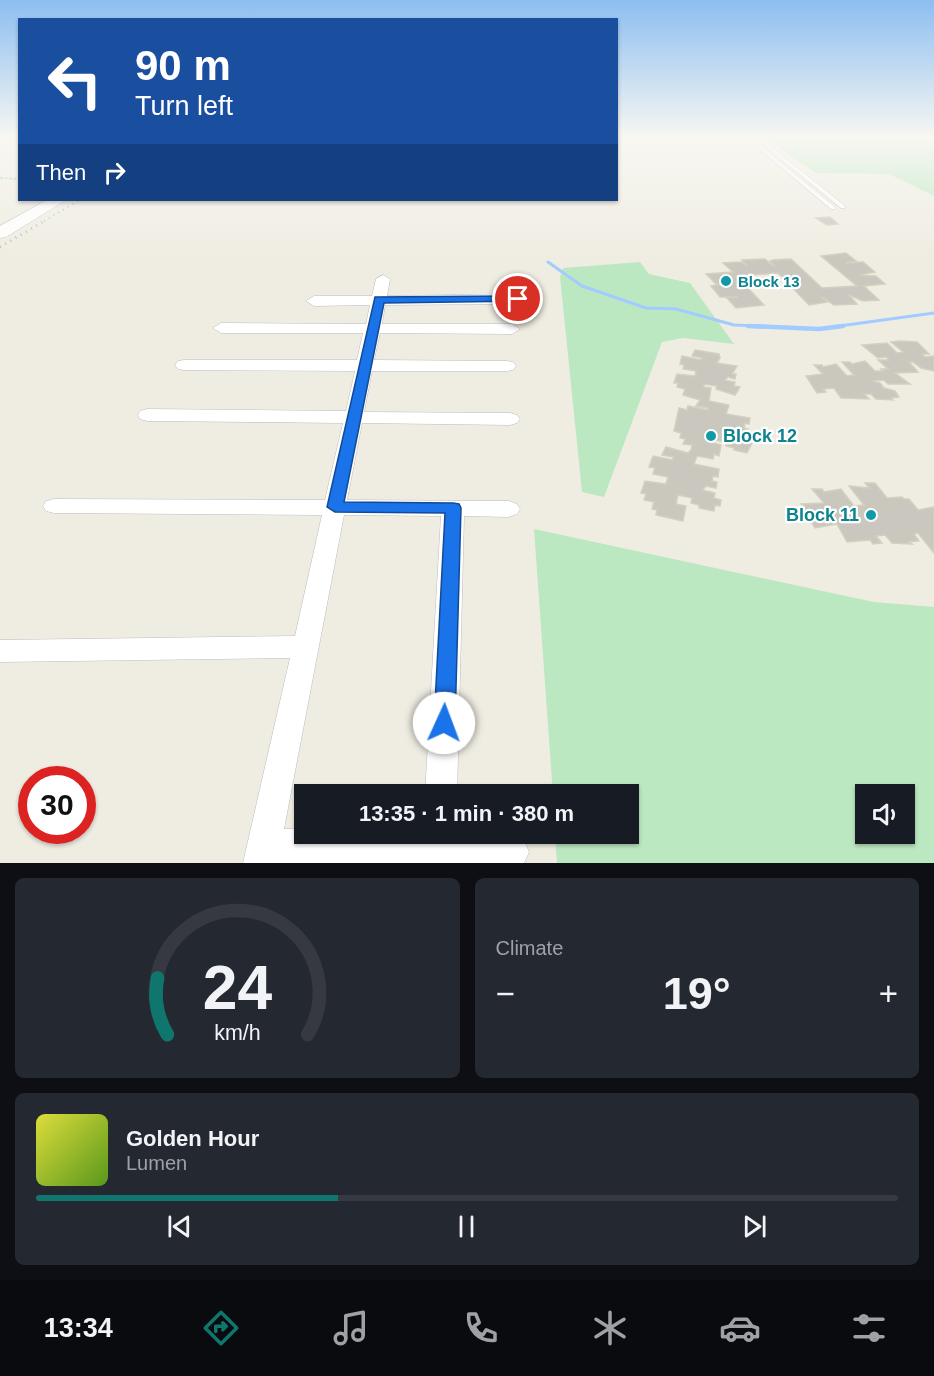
<!DOCTYPE html>
<html lang="en">
<head>
<meta charset="utf-8">
<style>
  :root { --surface:#171b24; --page:#242831; --text:#f1f3f6; --muted:#9ea1a6; --line:#363941; --accent:#0f766e }
  body { margin:0; font-family:Arial,sans-serif; background:var(--page); color:var(--text); height:100vh; display:flex; flex-direction:column; font-size:22px; white-space:nowrap }
  * { box-sizing:border-box; margin:0 }
  p { font-size:20px; color:var(--muted) }
  .icon { flex:none; width:33px; height:33px; fill:none; stroke:currentColor; stroke-width:2; stroke-linecap:round; stroke-linejoin:round }
  .map { position:relative; height:863px; overflow:hidden }
  .sheet { display:flex; flex-direction:column; gap:15px; padding:15px; background:#0d0f14; flex:1 }
  .sheet>* { flex:none }
  .banner { position:absolute; left:18px; top:18px; width:600px; height:183px; border-radius:0px; box-shadow:0 2px 4px #0004; background:#1a4fa0; color:#fff; overflow:hidden }
  .buttons { position:absolute; left:855px; top:784px; display:grid; gap:12px }
  .buttons a { display:grid; place-items:center; width:60px; height:60px; border-radius:0px; background:var(--surface); box-shadow:0 2px 4px #0004; font-size:30px }
  .speed { position:absolute; left:18px; top:766px; display:flex; gap:12px; font-size:30px; font-weight:700; text-align:center }
  .speed>* { display:grid; place-content:center; width:78px; height:78px; border-radius:50%; background:var(--surface); box-shadow:0 2px 4px #0004; line-height:1 }
  .speed .limit { border:9px solid #d22; background:#fff; color:#111 }
  .pin { position:absolute; display:grid; place-items:center; width:51px; height:51px; color:#fff; margin:-26px; border:3px solid #fff; border-radius:50%; box-shadow:0 2px 6px #0007 }
  .me { position:absolute; width:66px; margin:-33px; rotate:2deg; stroke-linejoin:round; filter:drop-shadow(0 0 4px #0008) }
  .turn { display:flex; align-items:center; gap:21px; height:126px; padding:0 18px; font-size:27px }
  .turn .icon { width:78px; height:78px; stroke-width:2.5 }
  .turn b { display:block; font-size:42px; line-height:51px }
  .then { display:flex; align-items:center; height:57px; padding:0 18px; background:#0003; gap:12px; font-size:22px }
  .big { font-size:45px; font-weight:700; line-height:1.1 }
  .sheet .card { flex:1; display:flex; flex-direction:column; justify-content:center; gap:9px; min-width:0; padding:0 21px; border-radius:9px; background:var(--page) }
  .sheet .dial { align-items:center; gap:0 }
  .dial svg { height:156px; overflow:visible; fill:none; stroke:var(--line); stroke-width:7; stroke-linecap:round; text-anchor:middle }
  .dial text { fill:var(--text); stroke:none }
  .song { display:flex; align-items:center; gap:18px }
  .cover { width:72px; height:72px; border-radius:9px; background:linear-gradient(135deg,hsl(60 70% 55%),hsl(90 70% 35%)) }
  .played { height:6px; border-radius:3px; background:linear-gradient(90deg,var(--accent) 35%,var(--line) 35%) }
  .keys { display:flex; justify-content:space-around; direction:ltr }
  .heat { display:flex; justify-content:space-between; align-items:center; font-size:33px; direction:ltr }
  .sheet .tiles { flex:1; display:grid; gap:15px; grid-template-columns:1fr 1fr }
  .card:last-child { grid-column:span 2 }
  .trip { position:absolute; left:294px; top:784px; width:345px; height:60px; border-radius:0px; background:var(--surface); box-shadow:0 2px 4px #0004; font-weight:700; line-height:60px; text-align:center }
  .tabs { display:flex; height:96px; justify-content:space-around; align-items:center; background:#090b0e; color:var(--muted) }
  .tabs .icon { width:42px; height:42px }
  .tabs .on { color:var(--accent) }
  .tabs b { font-size:27px; color:var(--text) }
  .map>svg:first-child { display:block }
  .green { fill:#bce8c1; fill-rule:evenodd }
  .lines { fill:none; stroke-linecap:round; stroke-linejoin:round }
  .stream-far1 { stroke:#a2ccff; stroke-width:3 }
  .stream { stroke:#a2ccff; stroke-width:4.5 }
  .building { fill:#cac7bf; stroke:#d4d0c0; stroke-width:1.5 }
  .service-casing { stroke:#babcc2; stroke-width:1 }
  .minor-casing { stroke:#babcc2; stroke-width:1 }
  .secondary-casing { stroke:#bbbec5; stroke-width:1 }
  .path { stroke:#94c7a8; stroke-width:1.5; stroke-dasharray:3 1.5; stroke-linecap:butt }
  .service { fill:#fff; fill-rule:evenodd }
  .minor { fill:#fff; fill-rule:evenodd }
  .secondary { fill:#fff; fill-rule:evenodd }
  .rail-far1 { stroke:#b6b7b7; stroke-width:2; stroke-dasharray:1 4.5; stroke-linecap:butt }
  .rail { stroke:#b6b7b7; stroke-width:3; stroke-dasharray:1 5; stroke-linecap:butt }
  .route { fill:#1a73e8; stroke:#114b97; stroke-width:1.5 }
  .culture-dot { fill:#0f9aa8; stroke:#fff; stroke-width:2 }
  .labels { text-anchor:middle; dominant-baseline:central; stroke-width:4.5; stroke-linejoin:round; paint-order:stroke }
  .far-culture-label { font-size:15px; font-weight:bold; fill:#0d838f; stroke:#fff; text-anchor:start }
  .culture-label { font-size:18px; font-weight:bold; fill:#0d838f; stroke:#fff; text-anchor:start }
</style>
</head>
<body>
<div class="map">
<svg width="934" height="863" viewBox="0 0 934 863">
  <rect width="100%" height="100%" fill="#efede2"/>
  <path class="green" d="M768,138H925L934,143V196L889,174L816,173L790,156Z
    M640,262L649,274L690,283L734,344L683,338L662,342L604,497L582,492L560,277L563,268Z
    M534,529L874,602L934,607V863H557L555,834H628V795H553ZM866,795H904V834H866Z"/>
  <g class="lines">
    <path class="stream-far1" d="M548,262L582,286L646,308L676,309L734,325L780,327
      M832,327L934,313"/>
    <path class="stream" d="M748,326L819,329L843,326"/>
  </g>
  <path class="building" d="M830,217L838,224L827,225L816,218Z
    M846,253L856,261L846,263L863,262L875,272L860,275L876,276L885,284L864,286L879,300L863,301L849,295L857,304L834,305L822,297L827,302L809,305L778,273L737,276L764,305L736,308L727,298L738,297H720L711,286L726,283L716,284L706,274L733,272L723,263L742,262L748,267L742,260L765,259L773,266H775L770,261L773,260L791,259L822,288L857,286L821,256Z
    M900,341L917,342L929,354H922L925,357L934,356V371L921,368L913,362H909L918,372L895,373L910,384H888L884,380L873,381L880,383L884,388L895,391L899,397L891,398L893,400L876,399L871,394H864L869,399L841,398L834,388L823,389L826,392L817,393L806,376L823,374L814,365H822L823,367L836,364L847,376L854,375L842,362H850L852,364L865,361L875,371H883L881,369H888L878,360H889L886,357L878,358L862,345L887,343L897,353L903,352L891,342Z
    M695,350L719,354L720,358L717,363L737,366L732,374H736L735,379L728,377L725,380L735,382L734,386L740,387L735,395L716,389L717,386L704,384V387L711,388L709,401L729,405L726,414L750,418L749,424L745,423L744,428L748,429L747,433L739,432L737,435L747,437L746,442L752,443L747,453L734,450V448L726,446V442L714,440L713,443L721,445L719,456L714,454L713,459L697,456L694,464L719,469L718,477L713,476L712,481L717,482L716,488L706,486L703,490L715,493L714,498L721,500L720,506L715,505L714,511L699,508V505L691,503L692,498L678,495L676,504L686,506L683,521L656,515L657,510L652,509L654,502L644,500L646,494L641,493L645,481L666,484L668,477L653,474L655,468L649,467L653,456L673,460V457L662,455L666,447L688,453L691,450L692,445L683,444L685,439L680,438L681,433L674,431L679,408L687,410L688,406L708,410V408L696,406L700,400L683,395L685,389L677,387L678,383H674L677,374L695,376L696,371L683,369L684,365L680,364L682,356L701,360L702,358L692,356Z
    M865,483H875L887,498L902,497L904,499H909L918,510L934,507V553L918,533L914,534L919,541L909,542L912,544L892,543L885,535L876,536L882,543L873,544L870,540L847,542L837,524L815,528L801,504L824,503L812,489H822L824,492L841,489L854,506L864,505L849,486L869,488Z"/>
  <g class="lines">
    <defs>
      <path id="service" d="M746,138H751L835,207V209H831Z
        M755,138H760L845,206V208H841Z"/>
      <path id="minor" d="M383,275L390,279L387,296L518,294L526,299L518,304L385,305L382,324H512L520,329L512,334L380,333L374,360L507,361L513,362L516,366L513,370L507,371H372L364,412L510,413L517,415L520,419L517,423L510,425L362,423L347,500L509,501L517,504L520,509L517,514L509,517L464,516L457,795H425L441,516L344,515L284,829H304V834L512,835L524,840L529,852L524,863H243L290,658L0,662V640L295,636L322,515L54,513L46,511L43,506L46,501L54,499L325,500L343,423L147,421L140,419L138,415L140,411L147,409L346,411L355,371L184,370L178,369L175,365L178,361L184,360H357L363,333H221L213,328L221,323L366,324L370,305L314,306L306,301L314,296H372L376,279Z"/>
      <path id="secondary" d="M47,200H66L6,237L0,238V226Z"/>
    </defs>
    <use href="#service" class="service-casing"/>
    <use href="#minor" class="minor-casing"/>
    <use href="#secondary" class="secondary-casing"/>
    <path class="path" d="M0,178L20,179"/>
    <use href="#service" class="service"/>
    <use href="#minor" class="minor"/>
    <use href="#secondary" class="secondary"/>
    <path class="rail-far1" d="M44,221L80,200"/>
    <path class="rail" d="M0,247L46,220"/>
  </g>
  <linearGradient id="sky" x2="0" y2="1"><stop stop-color="#8cbef1"/><stop offset="0.53" stop-color="#f8f7f2"/><stop offset="1" stop-color="#f8f7f2" stop-opacity="0"/></linearGradient>
  <rect width="934" height="259" fill="url(#sky)"/>
  <path class="route" d="M518,296L522,297V301L384,303L344,502L453,503L459,504L461,508L455,723L452,730L444,733L437,730L434,723L445,513L335,512L327,507L375,297Z"/>
  <g class="culture-dot">
    <circle cx="726" cy="281" r="6"/>
    <circle cx="711" cy="436" r="6"/>
    <circle cx="871" cy="515" r="6"/>
  </g>
  <g class="labels">
    <g class="far-culture-label">
      <text x="738" y="281">Block 13</text>
    </g>
    <g class="culture-label">
      <text x="723" y="436">Block 12</text>
      <text x="859" y="515" text-anchor="end">Block 11</text>
    </g>
  </g>
</svg>
<div class="buttons">
<a><svg class="icon" aria-label="sound" viewBox="0 0 24 24"><path d="M4 9h4l5-4v14l-5-4H4zM17 9q2 3 0 6"/></svg></a>
</div>
<div class="speed"><div class="limit">30</div></div>
<div class="pin" style="left:518px;top:299px;background:#d93025"><svg class="icon" aria-label="arrive" viewBox="0 0 24 24"><path d="M6 21V4h12l-3 4 3 4H6"/></svg></div>
<svg class="me" style="left:444px;top:723px" viewBox="-20 -20 40 40"><circle r="19" fill="#fff"/><path d="M0-13L10 11 0 6-10 11z" fill="#1a73e8"/></svg>
<div class="trip">13:35 · 1 min · 380 m</div>
<div class="banner">
<div class="turn"><svg class="icon" aria-label="left" viewBox="0 0 24 24"><path d="M17 20v-9H6M10 6l-5 5 5 5"/></svg><div><b>90 m</b>Turn left</div></div>
<div class="then">Then<svg class="icon" aria-label="right" viewBox="0 0 24 24"><path d="M7 20v-9h11M14 6l5 5-5 5"/></svg></div>
</div>
</div>
<section class="sheet">
<div class="tiles">
<div class="card dial"><svg viewBox="0 0 100 80">
<path d="M14 69A42 42 0 1 1 86 69"/>
<path d="M14 69A42 42 0 0 1 9 40" stroke="#0f766e"/>
<text x="50" y="56" font-size="32" font-weight="700">24</text>
<text x="50" y="72" font-size="11">km/h</text>
</svg></div>
<div class="card"><p>Climate</p>
<div class="heat"><a>−</a><b class="big">19°</b><a>+</a></div>
</div>
<div class="card">
<div class="song"><i class="cover"></i><div><b>Golden Hour</b><p>Lumen</p></div></div>
<div class="played"></div>
<div class="keys"><svg class="icon" aria-label="previous" viewBox="0 0 24 24"><path d="M18 5L8 12l10 7zM5 5v14"/></svg><svg class="icon" aria-label="pause" viewBox="0 0 24 24"><path d="M8 5v14M16 5v14"/></svg><svg class="icon" aria-label="next" viewBox="0 0 24 24"><path d="M6 5l10 7-10 7zM19 5v14"/></svg></div>
</div>
</div>
</section>
<nav class="tabs">
<b>13:34</b>
<svg class="icon on" aria-label="directions" viewBox="0 0 24 24"><path d="M12 3l9 9-9 9-9-9zM9 14v-3h6M13 9l2 2-2 2"/></svg>
<svg class="icon" aria-label="music" viewBox="0 0 24 24"><path d="M9 18V5l10-2v13"/><circle cx="6" cy="18" r="3"/><circle cx="16" cy="16" r="3"/></svg>
<svg class="icon" aria-label="phone" viewBox="0 0 24 24"><path d="M5 4h4l2 5-3 2q2 4 5 5l2-3 5 2v4C11 20 4 13 5 4z"/></svg>
<svg class="icon" aria-label="climate" viewBox="0 0 24 24"><path d="M12 3v18M4 7l16 10M4 17L20 7"/></svg>
<svg class="icon" aria-label="car" viewBox="0 0 24 24"><path d="M5 17H2v-5l4-1 3-4h7l3 4 3 1v5h-3M9 17h6M6 11h13"/><circle cx="7" cy="17" r="2"/><circle cx="17" cy="17" r="2"/></svg>
<svg class="icon" aria-label="filters" viewBox="0 0 24 24"><path d="M4 7h16M4 17h16"/><circle cx="9" cy="7" r="2"/><circle cx="15" cy="17" r="2"/></svg>
</nav>
</body>
</html>
